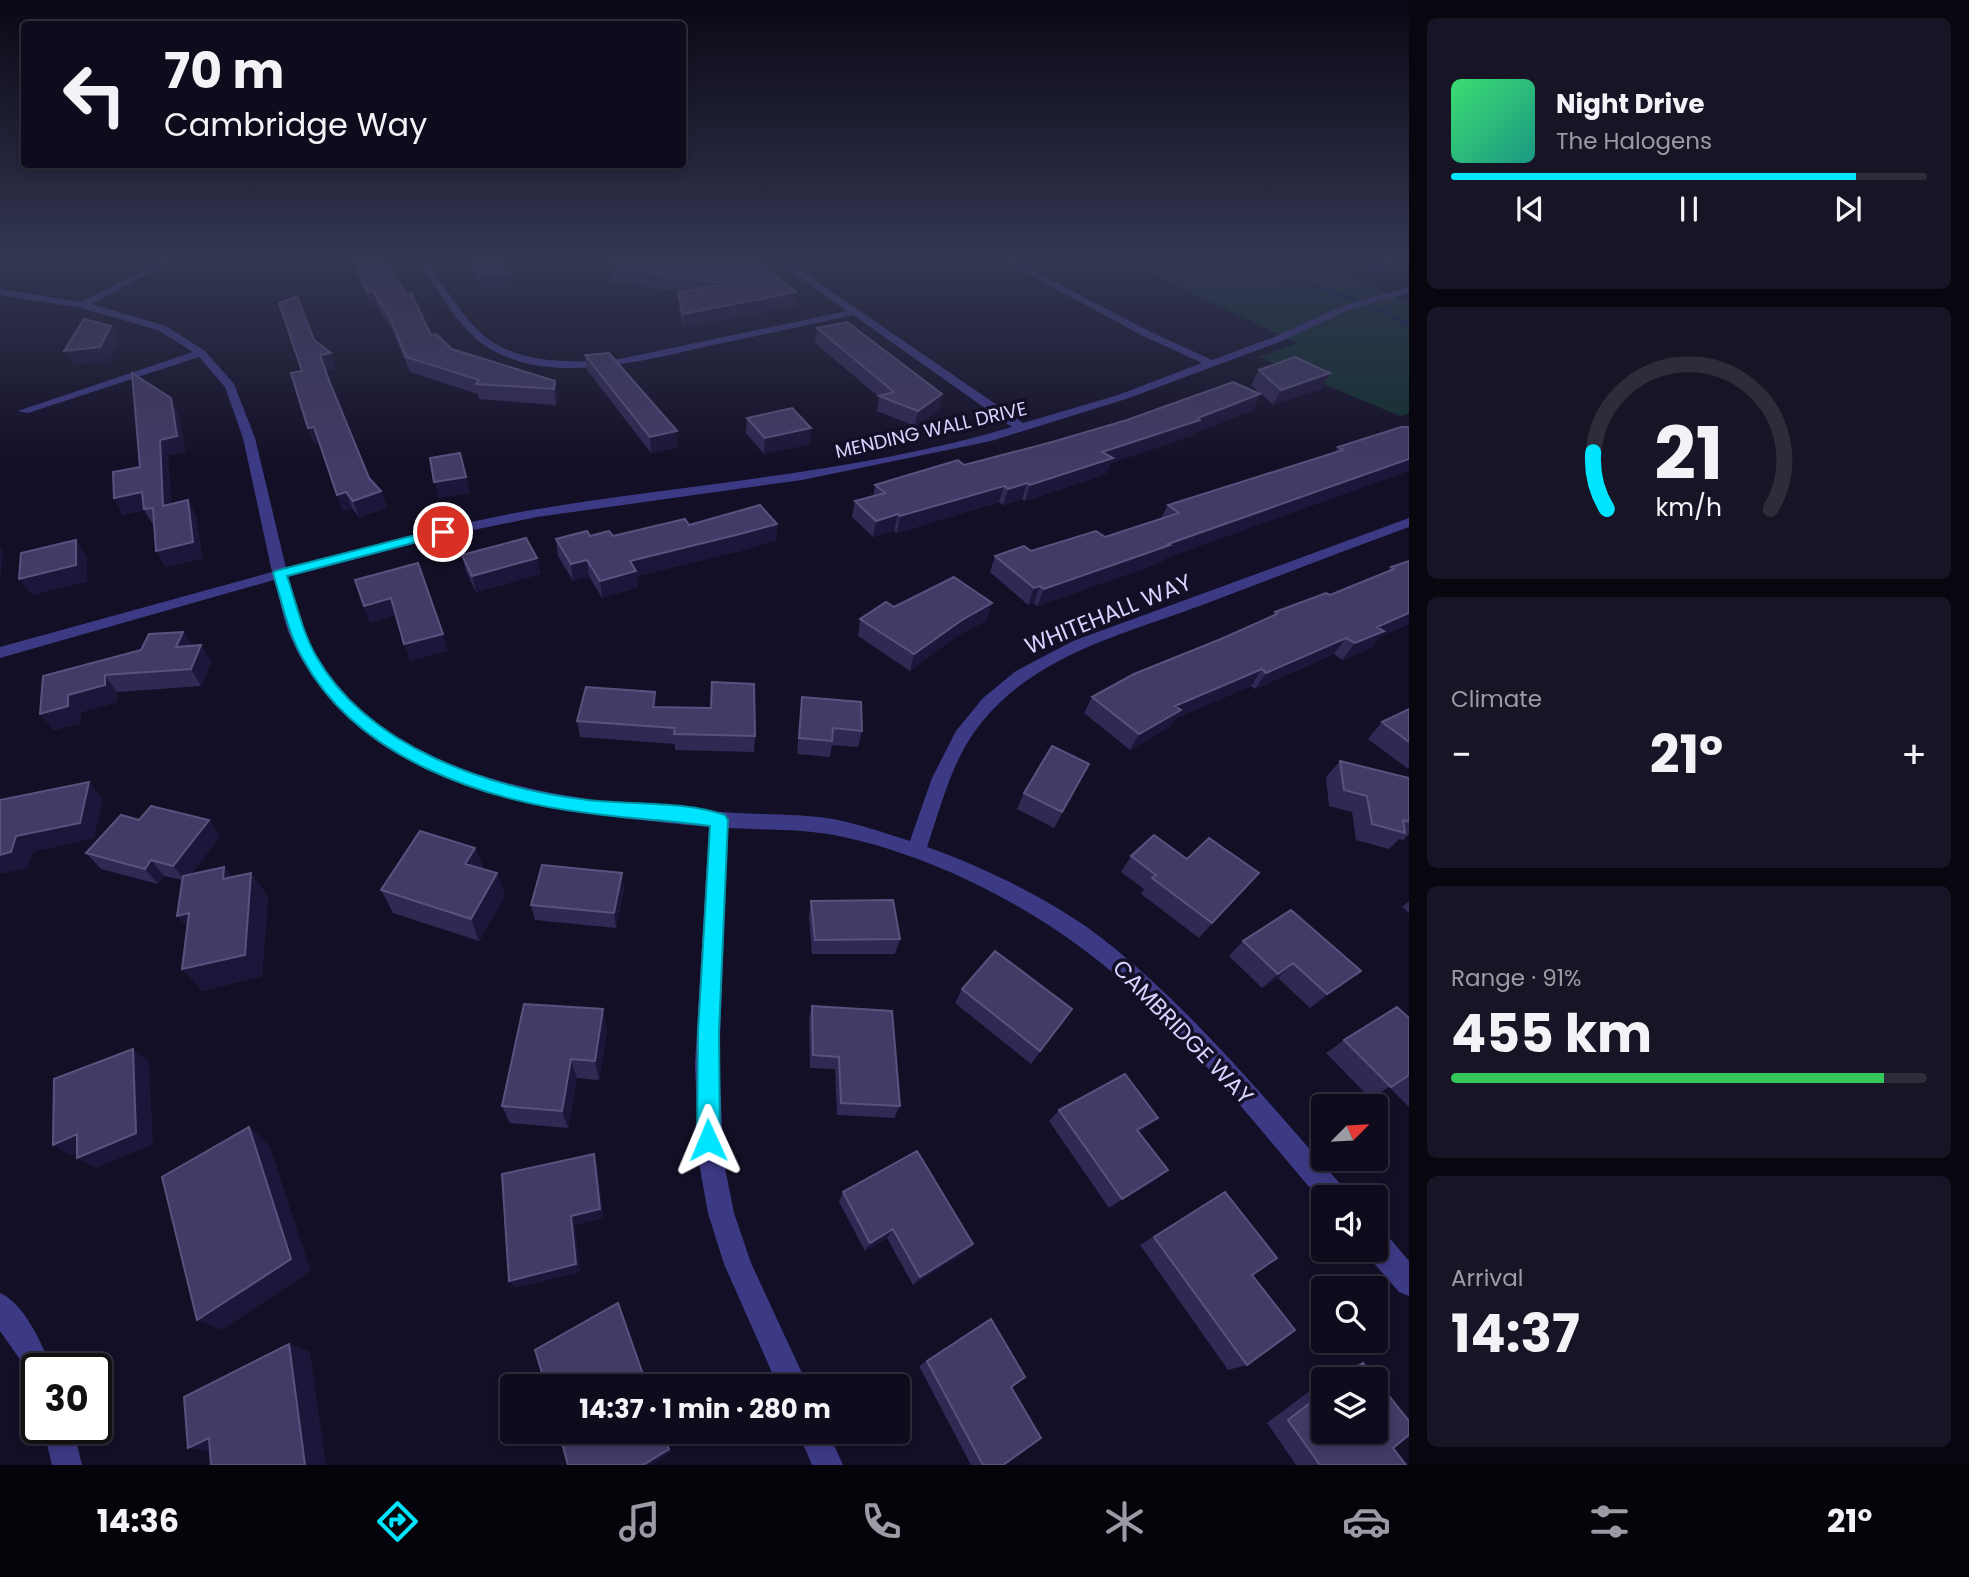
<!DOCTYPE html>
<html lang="en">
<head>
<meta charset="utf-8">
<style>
  :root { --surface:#0e0b1c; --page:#171425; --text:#f1f3f6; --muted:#9b9ba3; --line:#2e2b3b; --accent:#00e5ff }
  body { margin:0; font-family:Poppins,sans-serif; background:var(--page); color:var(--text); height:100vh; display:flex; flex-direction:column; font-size:26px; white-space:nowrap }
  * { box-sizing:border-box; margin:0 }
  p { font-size:23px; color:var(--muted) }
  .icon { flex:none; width:38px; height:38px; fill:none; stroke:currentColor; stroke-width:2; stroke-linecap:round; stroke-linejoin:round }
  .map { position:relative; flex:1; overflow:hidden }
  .drawer { display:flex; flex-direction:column; gap:18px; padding:18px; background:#08060f; width:560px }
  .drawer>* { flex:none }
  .hud { position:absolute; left:21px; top:21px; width:665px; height:147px; border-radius:7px; box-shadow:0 4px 10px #0003,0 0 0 2px var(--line); background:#0e0b1c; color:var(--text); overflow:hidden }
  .needle { width:46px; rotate:66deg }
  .tools { position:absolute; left:1311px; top:1094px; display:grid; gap:14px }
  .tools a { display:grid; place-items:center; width:77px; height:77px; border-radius:7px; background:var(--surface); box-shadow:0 4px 10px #0003,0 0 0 2px var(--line); font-size:35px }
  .speed { position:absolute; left:21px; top:1353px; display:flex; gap:14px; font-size:35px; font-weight:700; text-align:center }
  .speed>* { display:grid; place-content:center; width:91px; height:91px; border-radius:50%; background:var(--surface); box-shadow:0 4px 10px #0003,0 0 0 2px var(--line); line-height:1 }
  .speed .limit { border:4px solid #111; border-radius:10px; background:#fff; color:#111 }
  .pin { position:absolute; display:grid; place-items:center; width:60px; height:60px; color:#fff; margin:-30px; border:4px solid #fff; border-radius:50%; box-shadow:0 2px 7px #0007 }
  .me { position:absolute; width:77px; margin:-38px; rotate:359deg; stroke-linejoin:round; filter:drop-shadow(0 0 5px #0008) }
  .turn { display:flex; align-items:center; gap:24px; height:147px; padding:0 28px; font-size:32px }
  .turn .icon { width:91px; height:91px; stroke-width:2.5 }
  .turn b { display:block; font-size:49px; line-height:60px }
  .big { font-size:52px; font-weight:700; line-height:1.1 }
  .drawer .card { flex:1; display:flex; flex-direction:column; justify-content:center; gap:10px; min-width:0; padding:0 24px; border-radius:10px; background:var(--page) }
  .drawer .dial { align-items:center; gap:0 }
  .dial svg { height:182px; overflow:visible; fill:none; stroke:var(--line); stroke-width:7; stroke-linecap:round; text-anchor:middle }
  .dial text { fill:var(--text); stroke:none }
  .song { display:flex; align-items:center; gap:21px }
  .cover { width:84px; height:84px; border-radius:10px; background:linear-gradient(135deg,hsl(140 70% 55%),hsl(170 70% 35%)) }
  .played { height:7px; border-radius:4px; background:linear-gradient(90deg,var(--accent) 85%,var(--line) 85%) }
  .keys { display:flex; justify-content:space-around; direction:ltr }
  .heat { display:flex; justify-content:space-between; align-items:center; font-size:38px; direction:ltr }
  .charge { height:10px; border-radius:5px; background:linear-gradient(90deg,#34c759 91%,var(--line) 0) }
  .trip { position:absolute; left:500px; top:1374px; width:410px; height:70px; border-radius:7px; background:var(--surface); box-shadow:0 4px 10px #0003,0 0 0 2px var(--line); font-weight:700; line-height:70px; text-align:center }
  .dock { display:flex; height:112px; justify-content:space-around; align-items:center; background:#06040b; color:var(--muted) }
  .dock .icon { width:49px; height:49px }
  .dock .selected { color:var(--accent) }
  .dock b { font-size:32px; color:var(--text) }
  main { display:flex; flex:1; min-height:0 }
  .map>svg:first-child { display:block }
  .green { fill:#12302f }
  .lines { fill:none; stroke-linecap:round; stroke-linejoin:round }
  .stream { stroke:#0a1f44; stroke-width:5 }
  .minor { fill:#3d3a85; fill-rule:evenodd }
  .wall { fill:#312854 }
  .shaded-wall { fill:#1d163a }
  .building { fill:#433a66; stroke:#5a527e; stroke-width:2 }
  .route { fill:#00e5ff; stroke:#0095a6; stroke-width:2 }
  .labels { text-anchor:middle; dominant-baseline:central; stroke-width:7; stroke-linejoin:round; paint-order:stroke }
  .far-street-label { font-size:19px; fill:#d9d4ff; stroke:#130f26 }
  .street-label { font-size:23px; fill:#d9d4ff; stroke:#130f26 }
</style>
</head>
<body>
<main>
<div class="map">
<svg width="1409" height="1465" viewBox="0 0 1409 1465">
  <rect width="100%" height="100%" fill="#130f26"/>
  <path class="green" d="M1118,258H1313L1409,303V413L1400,416L1259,357L1297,343Z"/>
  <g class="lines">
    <path class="stream" d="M1244,258L1263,272L1352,298
      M1375,307L1409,325"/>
    <path class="minor" d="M168,258H178L91,304L166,326L205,351L234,384L255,438L286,568C369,547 453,523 538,509C696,483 858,473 1012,427L853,315C808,325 763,335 718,344C648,359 550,389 484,345C459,328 433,284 416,258H424C442,281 458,312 480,332C516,366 573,363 619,359L847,311L773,258H783L1023,423L1118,395L1202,363L1143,336L999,258H1009L1151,332L1212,360L1274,337L1345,305L1409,287V293L1351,309L1282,341L1126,399L991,441L802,480L537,517L444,536L288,577C294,596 298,619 307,638C381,787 575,802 722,812C758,815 797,813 833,819C859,824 885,833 910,841L932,778L956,731L983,698L1016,671L1073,641L1409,518V527C1341,552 1273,578 1205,604C1127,633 1037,654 982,722C952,758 942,804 927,847C989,869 1063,905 1113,947C1199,1017 1270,1105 1344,1188L1348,1197H1323V1203C1254,1124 1178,1023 1096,959C1022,901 926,853 834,835C800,829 763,830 728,828L719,1064L724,1163L734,1213L751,1263L808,1386H778L724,1264L708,1213L699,1163L695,1064L709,827C558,812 361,797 290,636C283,619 280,598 274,580L0,658V647L272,572L243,438L225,387L199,357L28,413L18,411L193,352L158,330L81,308L0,295V289L81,302Z
      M1376,1231L1386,1234L1409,1261V1296L1399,1292L1366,1254L1365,1250H1376Z
      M0,1293C24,1303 43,1345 51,1368H37V1383L27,1379L19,1358L0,1331Z
      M43,1428H73L82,1465H52Z
      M798,1432H828L843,1465H812Z"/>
  </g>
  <path class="wall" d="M349,258H385L431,335L452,349L555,381L557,396L556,405L479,399L478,394L410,372L393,332L377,305L372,306Z
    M461,258H538L539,267L510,272L512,286L485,290Z
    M819,258H882L881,259L834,268Z
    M1335,258H1393L1394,261L1387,274L1361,270L1360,259L1341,261Z
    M610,262L796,292L795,306L683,328L679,307L678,293L685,292L611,282Z
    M817,328L942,394L939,409L915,426L877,411L879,397L815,343Z
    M314,340L336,368L325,370L330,383L369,478L381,491L387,508L359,517L352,508L343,511L319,443L314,444L308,428L302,371Z
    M585,355L677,431V447L651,453L587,370Z
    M1259,370L1330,373L1322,388L1273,405L1251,385Z
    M1260,394L1253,410L1194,433L1193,435L1111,463L1106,474L1025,501L1022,499L1003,505L999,502L897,533L894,531L873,537L852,517L855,501L873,496L875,485L964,465Z
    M179,414L185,452L168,455L171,504L188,500L196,517L202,558L165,567L154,525H153L144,510L123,515L114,498L140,467Z
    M747,418L810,444L764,454L746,433Z
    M1401,427L1164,559L1162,562L1037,606L1034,603L1028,605L990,572L995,556L1031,551L1105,537L1161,518L1168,505L1335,453L1338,447Z
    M777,524L776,540L740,551L637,576L638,587L602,598L589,576L573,581L558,556L556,539L590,536H613L689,525Z
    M462,555L537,558L540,574L476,592L466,571Z
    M1409,561V624L1379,637L1371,648L1342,660L1334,654L1255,689L1251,686L1176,718L1171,726L1130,750L1084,713L1092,697L1273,616L1275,612L1330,595L1388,572L1391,567Z
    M894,607L987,620L957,636L910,671L858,636L860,619Z
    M183,632L192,646L201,645L211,662L201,686L117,692V702L81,712V723L54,730L40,714L141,650Z
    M655,692L656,707L711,708L755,736L754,752L675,750V744L580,737L577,721Z
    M802,697L862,731L858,747L832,745L830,757L797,754Z
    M1409,709V767L1407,768L1368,739L1382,722Z
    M1340,761L1409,778V834L1403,840L1399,839L1389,849L1356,840L1352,812L1329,806L1326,777Z
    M1089,764L1054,828L1017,809L1024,793Z
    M139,820H209L220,836L191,874L224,867L232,877L268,896L262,976L202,991L187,927L183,880L164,876L158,884L101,869L86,853Z
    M475,848L483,869L497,873L505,896L479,941L393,913L381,890Z
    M1131,856L1187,859L1259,873L1199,938L1141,894L1144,889L1121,872Z
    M624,888L616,928L535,920L531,905Z
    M811,901L900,939L895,954H812L809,916Z
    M1409,901V913L1402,907Z
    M1243,941L1343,985L1310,1008L1278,978L1262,988L1229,956Z
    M962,989L1072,1009L1031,1064L955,1003Z
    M812,1006L900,1106L894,1118L837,1115L835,1069L810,1068L809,1020Z
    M1409,1018V1107L1389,1087L1371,1099L1326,1053L1344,1040Z
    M607,1030L599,1080L577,1078L568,1128L510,1123L502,1106Z
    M1059,1110L1145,1129L1139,1132L1168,1170L1154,1181L1109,1208L1049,1121Z
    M843,1192L964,1253L913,1285L887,1238L865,1251L839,1202Z
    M1225,1192L1252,1275L1247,1365L1228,1370L1140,1245Z
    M991,1319L1003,1465H971L919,1366Z
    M1363,1363L1409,1421V1435L1393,1448L1406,1465H1296L1267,1423L1323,1381V1432H1376V1379H1326L1341,1368Z"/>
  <path class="shaded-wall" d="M512,258H538L539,267L510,272L512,286L485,290L483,276L500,260Z
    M835,258H882L881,259L834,268Z
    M1343,258H1360L1341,261Z
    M373,291L377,305L372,306L368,292Z
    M796,292L795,306L683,328V314Z
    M111,326L119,341L108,362L73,365L64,351Z
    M331,353L336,368L325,370L320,355Z
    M1330,373L1322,388L1273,405L1281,390Z
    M555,381L557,396L556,405L554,389Z
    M942,394L939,409L915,426L918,411Z
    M1260,394L1253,410L1194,433L1193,435L1111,463L1106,474L1025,501L1030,485L1102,452L1198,418Z
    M171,398L179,414L185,452L168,455L172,522L163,506L160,440Z
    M314,427L320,443L314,444L308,428Z
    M811,428L810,444L764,454L765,438Z
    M677,431V447L651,453L650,437Z
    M1409,459V471L1164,559L1162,562L1037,606L1044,589L1168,544Z
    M466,477L470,493L439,498L434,482Z
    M1027,483L1022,499L1003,505L1008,489Z
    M1004,486L999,502L897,533L900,516Z
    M381,491L387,508L359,517L353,501Z
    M142,492L144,510L123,515L114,498Z
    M346,492L352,508L343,511L337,495Z
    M188,500L196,517L202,558L165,567L156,551Z
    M898,514L894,531L873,537L876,521Z
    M777,524L776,540L740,551L637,576L638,587L602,598L600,581L630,561Z
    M76,540L87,557V582L32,595L19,579Z
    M0,547L3,551L0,585Z
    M537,558L540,574L476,592L472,576Z
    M587,560L589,576L573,581L571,564Z
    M1040,586L1034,603L1028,605L1034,588Z
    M391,598L397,615L370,623L364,606Z
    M992,603L987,620L957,636L910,671L914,654L962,620Z
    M1409,613V624L1379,637L1371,648L1342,660L1355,643L1377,627Z
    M183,632L193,648L176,647Z
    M443,634L448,651L410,661L404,644Z
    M1346,638L1334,654L1255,689L1266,673Z
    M201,645L211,662L201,686L191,669Z
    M1262,669L1251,686L1176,718L1171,726L1130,750L1139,734L1175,706Z
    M105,675L117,692V702L81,712V723L54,730L40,714L68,695Z
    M655,692L656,709L653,707Z
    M89,782L103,799L94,838L33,852L28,868L0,874V855L16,836Z
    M209,820L220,836L186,881L173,866Z
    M475,848L483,871L465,864Z
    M151,860L164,876L158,884L145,869Z
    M224,867L242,890L223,879Z
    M251,873L268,896L262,976L202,991L182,969Z
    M497,873L505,896L479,941L471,919Z
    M622,873L624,888L616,928L614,913Z
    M1259,873L1246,888L1199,938L1212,923Z
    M189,913L197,938L177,916Z
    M1293,963L1278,978L1262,988L1278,974Z
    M1361,971L1343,985L1310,1008L1327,994Z
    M603,1009L607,1030L599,1080L595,1061Z
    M133,1049L149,1062L153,1144L96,1168L77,1158Z
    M571,1059L577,1078L568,1128L562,1111Z
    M1158,1118L1145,1129L1124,1141L1137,1130Z
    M249,1127L269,1144L311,1271L222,1330L197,1320Z
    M77,1134L96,1146L72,1156L53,1145Z
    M594,1154L597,1164L604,1218L575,1225L580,1272L515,1288L509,1281L571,1216Z
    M1168,1170L1154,1181L1109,1208L1122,1199Z
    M893,1229L887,1238L865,1251L870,1243Z
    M973,1244L964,1253L913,1285L920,1277Z
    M618,1303L622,1313L648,1386H647Z
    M289,1344L310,1352L326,1465H305Z
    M663,1432L671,1452L650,1465H643Z
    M209,1438L216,1452L188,1448Z"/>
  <path class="building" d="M352,258H385L406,294L411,293L431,335L436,334L452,349L555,381L554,389L476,384L479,380L406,357L390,318L373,291L368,292Z
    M469,258H512L500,260L510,272L483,276Z
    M640,258H754L796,292L683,314L678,293L726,284L610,268V262Z
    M1371,258H1393L1394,261Z
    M297,296L314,340L331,353L320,355L330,383L369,478L381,491L353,501L346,492L337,495L314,427L308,428L291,373L302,371L279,303Z
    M84,319L111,326L100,347L64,351Z
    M847,322L942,394L918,411L879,396L894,392L817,328Z
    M609,353L677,431L650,437L585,355Z
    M1295,357L1330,373L1281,390L1259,370Z
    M132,373L171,398L177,436L160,440L163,506L188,500L193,542L156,551L153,508L144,509L142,492L114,498L113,472L140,467Z
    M1233,382L1260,394L1198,418L1200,420L1102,452L1113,458L1030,485L1027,483L1008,489L1004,486L900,516L898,514L876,521L855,501L885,493L875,485L958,460L964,465L1052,442L1127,420Z
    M792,408L811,428L765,438L747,418Z
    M1401,427H1409V459L1168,544L1170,545L1044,589L1040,586L1034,588L995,556L1024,546L1031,551L1096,531L1105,537L1179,513L1168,505L1343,450L1338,447Z
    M460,453L466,477L434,482L430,458Z
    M760,505L777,524L740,534L630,561L636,571L600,581L587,560L571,564L556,539L587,531L590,536L609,531L613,536L685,519L689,525Z
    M526,538L537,558L472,576L462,555Z
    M76,540V565L19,579L21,553Z
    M1409,561V613L1377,627L1384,631L1355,643L1346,638L1266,673L1262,669L1175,706L1181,710L1139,734L1092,697L1134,674L1221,639L1277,614L1275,612L1326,593L1330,595L1394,569L1391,567Z
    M418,563L443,634L404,644L391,598L364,606L355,580Z
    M954,577L992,603L962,620L914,654L860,619L886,602L894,607Z
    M183,632L176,647L201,645L191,669L105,675V685L68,695V706L40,714L43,676L141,650L149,634Z
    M712,682L754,684L755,736L674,734L675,728L577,721L586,687L655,692L653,707L711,708Z
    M802,697L861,702L862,731L833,728L832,741L799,738Z
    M1409,709V742L1382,722Z
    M1052,746L1089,764L1062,812L1024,793Z
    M1340,761L1409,778V822L1403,820L1405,833L1372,824L1367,796L1344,790Z
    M89,782L80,823L16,836L11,852L0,855V800Z
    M151,806L209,820L173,866L151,860L145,869L86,853L121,815L139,820Z
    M420,831L475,848L465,864L497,873L471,919L381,890Z
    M1154,835L1187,859L1209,838L1259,873L1212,923L1152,878L1156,875L1131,856Z
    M542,865L622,873L614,913L531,905Z
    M224,867L223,879L251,873L245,955L182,969L189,913L177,916L183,876Z
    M893,900L900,939L815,940L811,901Z
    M1291,910L1361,971L1327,994L1293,963L1278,974L1243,941Z
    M995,951L1072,1009L1040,1051L962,989Z
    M524,1004L603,1009L595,1061L571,1059L562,1111L502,1106Z
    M812,1006L892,1011L900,1106L841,1103L839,1057L813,1055Z
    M1397,1007L1409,1018V1075L1391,1087L1344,1040Z
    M133,1049L136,1133L77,1158V1134L53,1145L54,1079Z
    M1125,1074L1158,1118L1137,1130L1168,1170L1122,1199L1059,1110Z
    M249,1127L291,1259L197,1320L162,1177Z
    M917,1151L973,1244L920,1277L893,1229L870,1243L843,1192Z
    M594,1154L600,1209L571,1216L576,1264L509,1281L502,1174Z
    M1225,1192L1277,1258L1252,1275L1295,1330L1247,1365L1154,1237Z
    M618,1303L647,1386H546L535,1350Z
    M991,1319L1025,1377L1011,1387L1041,1438L1003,1465H983L927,1361Z
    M289,1344L305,1465H211L209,1438L188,1448L184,1397Z
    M1363,1363L1409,1421V1435L1393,1448L1406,1465H1320L1288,1420L1323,1393V1432H1376V1379H1342Z
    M559,1432H663L669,1449L643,1465H568Z"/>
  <linearGradient id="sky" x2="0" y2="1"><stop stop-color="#0a0815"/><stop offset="0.56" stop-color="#333752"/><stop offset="1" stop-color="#333752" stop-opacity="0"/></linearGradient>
  <rect width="1409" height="463" fill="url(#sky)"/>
  <path class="route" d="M443,528L447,529V534L287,576C296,602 302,631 316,656C368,748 489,788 588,800C632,805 684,801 725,815L728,820L719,1032L720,1140L716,1148L708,1151L700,1148L697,1140L698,1032L710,826C670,820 629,819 588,813C482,800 357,758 303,659C288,633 282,602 273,573L275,571Z"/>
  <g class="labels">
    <g class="far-street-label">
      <text transform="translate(931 430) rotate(-13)">MENDING WALL DRIVE</text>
    </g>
    <g class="street-label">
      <text transform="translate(1108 614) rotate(-22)">WHITEHALL WAY</text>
      <text transform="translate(1183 1032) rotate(46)">CAMBRIDGE WAY</text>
    </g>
  </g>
</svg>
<div class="tools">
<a><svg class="needle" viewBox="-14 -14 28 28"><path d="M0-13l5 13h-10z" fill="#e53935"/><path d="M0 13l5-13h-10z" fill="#9b9ba3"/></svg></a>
<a><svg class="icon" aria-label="sound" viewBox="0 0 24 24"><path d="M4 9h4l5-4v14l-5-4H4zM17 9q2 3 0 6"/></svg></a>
<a><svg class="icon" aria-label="search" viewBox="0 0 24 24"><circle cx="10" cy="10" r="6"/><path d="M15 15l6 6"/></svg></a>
<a><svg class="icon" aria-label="layers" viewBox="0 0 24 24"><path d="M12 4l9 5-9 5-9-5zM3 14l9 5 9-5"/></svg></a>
</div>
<div class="speed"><div class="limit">30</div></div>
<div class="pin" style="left:443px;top:532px;background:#d93025"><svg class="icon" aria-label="arrive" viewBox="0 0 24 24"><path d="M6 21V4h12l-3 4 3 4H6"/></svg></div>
<svg class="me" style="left:708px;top:1140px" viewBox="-20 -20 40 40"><path d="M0-17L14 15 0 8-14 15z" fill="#00e5ff" stroke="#fff" stroke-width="4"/></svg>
<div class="trip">14:37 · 1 min · 280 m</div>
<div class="hud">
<div class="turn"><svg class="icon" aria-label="left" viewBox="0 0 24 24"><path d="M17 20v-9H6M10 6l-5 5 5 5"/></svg><div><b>70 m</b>Cambridge Way</div></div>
</div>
</div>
<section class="drawer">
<div class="card">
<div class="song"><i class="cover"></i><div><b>Night Drive</b><p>The Halogens</p></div></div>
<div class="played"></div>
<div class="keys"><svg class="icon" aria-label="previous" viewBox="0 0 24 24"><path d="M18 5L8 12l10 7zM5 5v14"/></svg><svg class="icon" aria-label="pause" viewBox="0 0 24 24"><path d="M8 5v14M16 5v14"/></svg><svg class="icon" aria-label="next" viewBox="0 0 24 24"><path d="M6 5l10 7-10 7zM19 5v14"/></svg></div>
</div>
<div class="card dial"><svg viewBox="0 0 100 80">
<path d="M14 69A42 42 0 1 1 86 69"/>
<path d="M14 69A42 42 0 0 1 8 44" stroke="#00e5ff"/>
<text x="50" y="56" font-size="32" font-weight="700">21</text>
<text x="50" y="72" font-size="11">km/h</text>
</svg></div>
<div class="card"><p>Climate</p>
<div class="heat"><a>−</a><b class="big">21°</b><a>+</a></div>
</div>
<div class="card"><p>Range · 91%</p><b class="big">455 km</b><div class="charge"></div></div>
<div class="card"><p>Arrival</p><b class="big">14:37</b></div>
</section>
</main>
<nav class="dock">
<b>14:36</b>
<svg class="icon selected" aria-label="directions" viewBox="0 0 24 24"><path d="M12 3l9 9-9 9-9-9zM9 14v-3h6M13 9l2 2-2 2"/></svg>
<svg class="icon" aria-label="music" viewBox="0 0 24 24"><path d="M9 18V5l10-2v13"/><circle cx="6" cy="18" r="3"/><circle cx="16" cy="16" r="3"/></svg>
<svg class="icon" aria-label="phone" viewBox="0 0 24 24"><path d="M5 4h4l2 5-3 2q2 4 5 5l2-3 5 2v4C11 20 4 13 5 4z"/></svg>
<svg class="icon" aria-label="climate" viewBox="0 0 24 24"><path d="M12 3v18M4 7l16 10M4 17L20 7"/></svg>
<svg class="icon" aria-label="car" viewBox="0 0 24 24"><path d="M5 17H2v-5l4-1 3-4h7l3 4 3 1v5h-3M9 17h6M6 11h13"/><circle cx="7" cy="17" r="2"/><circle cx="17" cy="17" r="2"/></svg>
<svg class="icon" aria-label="filters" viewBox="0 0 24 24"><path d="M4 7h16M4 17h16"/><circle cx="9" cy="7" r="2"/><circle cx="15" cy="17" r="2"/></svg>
<b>21°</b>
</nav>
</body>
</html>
